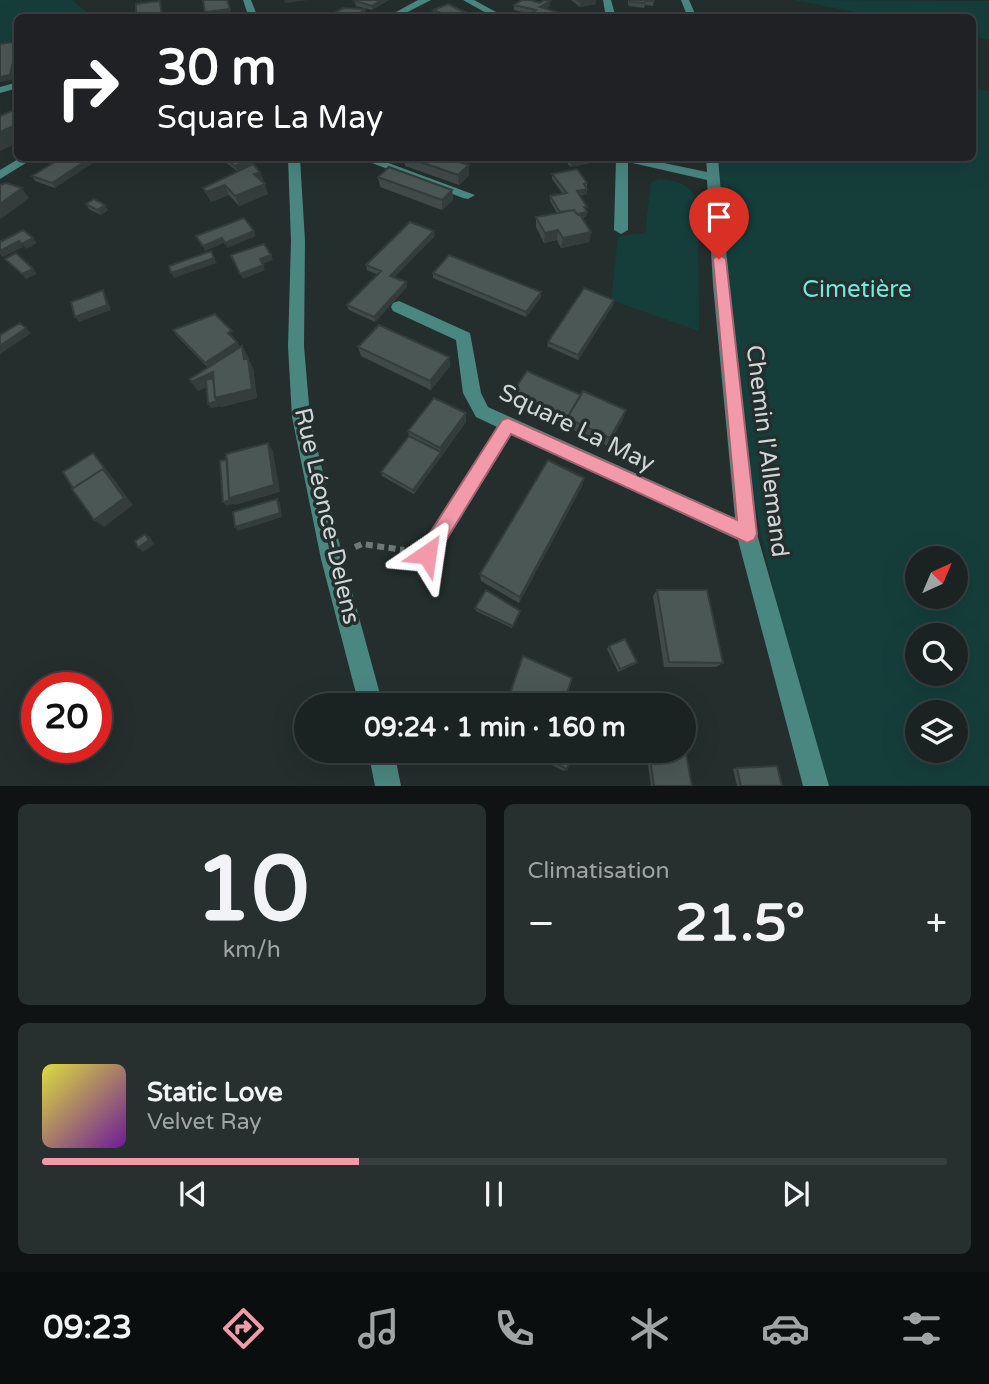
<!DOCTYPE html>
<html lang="fr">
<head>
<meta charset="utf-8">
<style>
  :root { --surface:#1b2222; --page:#282f2f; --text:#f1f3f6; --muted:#a0a4a5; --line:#393f40; --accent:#f39aaa }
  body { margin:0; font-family:"Varela Round",sans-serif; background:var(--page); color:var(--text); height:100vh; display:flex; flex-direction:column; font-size:26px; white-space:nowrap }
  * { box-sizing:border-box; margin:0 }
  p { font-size:23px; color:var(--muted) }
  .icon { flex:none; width:38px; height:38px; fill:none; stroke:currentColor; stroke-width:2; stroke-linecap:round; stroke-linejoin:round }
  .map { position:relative; height:786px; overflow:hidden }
  .side { display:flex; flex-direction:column; gap:18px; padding:18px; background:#0f1313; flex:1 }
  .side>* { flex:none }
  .guide { position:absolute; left:14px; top:14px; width:962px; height:147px; border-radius:10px; box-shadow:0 7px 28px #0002,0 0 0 2px var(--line); background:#202124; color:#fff; overflow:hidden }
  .needle { width:46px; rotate:44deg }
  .fabs { position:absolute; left:905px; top:546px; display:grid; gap:14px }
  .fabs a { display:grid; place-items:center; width:63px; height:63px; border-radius:50%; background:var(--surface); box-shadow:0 7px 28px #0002,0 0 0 2px var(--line); font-size:35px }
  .speed { position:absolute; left:21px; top:672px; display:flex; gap:14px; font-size:35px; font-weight:700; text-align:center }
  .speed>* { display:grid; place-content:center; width:91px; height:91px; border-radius:50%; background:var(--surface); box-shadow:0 7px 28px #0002,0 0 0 2px var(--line); line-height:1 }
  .speed .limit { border:10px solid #d22; background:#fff; color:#111 }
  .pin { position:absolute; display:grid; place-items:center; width:60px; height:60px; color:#fff; margin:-72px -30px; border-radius:50% 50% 50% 0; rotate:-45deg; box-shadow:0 0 7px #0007 }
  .pin .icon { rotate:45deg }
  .me { position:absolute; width:77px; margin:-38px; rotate:32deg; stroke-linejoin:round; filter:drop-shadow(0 0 5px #0008) }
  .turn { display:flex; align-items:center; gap:24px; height:147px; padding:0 28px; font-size:32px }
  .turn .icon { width:91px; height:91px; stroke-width:2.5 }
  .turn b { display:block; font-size:49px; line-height:60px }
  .big { font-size:52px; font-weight:700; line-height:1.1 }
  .side .tile { flex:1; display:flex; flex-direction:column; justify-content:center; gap:10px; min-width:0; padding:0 24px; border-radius:10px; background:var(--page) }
  .side .dial { align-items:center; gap:0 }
  .dial b { font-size:91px; line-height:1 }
  .song { display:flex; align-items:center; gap:21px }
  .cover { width:84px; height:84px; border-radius:10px; background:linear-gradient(135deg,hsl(60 70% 55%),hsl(280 70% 35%)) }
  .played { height:7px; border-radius:4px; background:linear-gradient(90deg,var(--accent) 35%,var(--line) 35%) }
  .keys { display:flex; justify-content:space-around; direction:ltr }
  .heat { display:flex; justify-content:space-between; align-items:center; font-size:38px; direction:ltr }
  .side .tiles { flex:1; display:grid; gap:18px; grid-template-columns:1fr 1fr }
  .tile:last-child { grid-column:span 2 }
  .trip { position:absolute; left:294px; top:693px; width:402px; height:70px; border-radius:35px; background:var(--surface); box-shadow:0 7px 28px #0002,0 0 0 2px var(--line); font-weight:700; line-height:70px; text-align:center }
  .dock { display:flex; height:112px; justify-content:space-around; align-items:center; background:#0b0e0e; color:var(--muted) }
  .dock .icon { width:49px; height:49px }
  .dock .active { color:var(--accent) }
  .dock b { font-size:32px; color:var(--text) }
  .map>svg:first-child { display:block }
  .green { fill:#153e3b; fill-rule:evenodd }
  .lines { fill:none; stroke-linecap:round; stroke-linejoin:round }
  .path { stroke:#717978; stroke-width:6; stroke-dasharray:7 4.5; stroke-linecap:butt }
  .minor { fill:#4b8781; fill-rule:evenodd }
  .wall { fill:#404b49 }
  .shaded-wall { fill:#343d3c }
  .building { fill:#4b5755; stroke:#343d3c; stroke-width:2 }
  .route { fill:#f39aaa; stroke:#9e646e; stroke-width:2 }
  .labels { text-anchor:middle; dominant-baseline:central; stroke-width:7; stroke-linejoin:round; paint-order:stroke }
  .park-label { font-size:24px; fill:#70e9df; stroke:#242e2d }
  .street-label { font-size:24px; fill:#d1d7d6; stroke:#242e2d }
</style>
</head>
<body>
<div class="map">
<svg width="989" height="786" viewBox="0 0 989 786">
  <rect width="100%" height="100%" fill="#242e2d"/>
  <path class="green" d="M0,0H72L93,17L18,18L17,39L0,44Z
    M794,0L989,1V40L973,36V18L880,17Z
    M973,87L989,91V785H826C766,586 719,366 715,158H973ZM917,558H956V597H917ZM917,635H956V674H917ZM917,712H956V751H917Z
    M660,179C679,181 693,185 698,205L699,331L611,300L618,236L645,233L651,182Z"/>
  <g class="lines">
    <path class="path" d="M355,547L362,544L404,550"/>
    <path class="minor" d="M243,0H251L258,18H249Z
      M418,0H431L396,18H385Z
      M463,0H474L507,18H495Z
      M603,0H611L616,18H606Z
      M681,0H689L697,18H688Z
      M18,82V88L0,93V87Z
      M20,158H34L0,179V170Z
      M288,158H300L305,241L304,346L310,417L343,559L383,705H359L321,559L292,417L288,346L291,241Z
      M359,158H375L475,195L468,199L463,198Z
      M616,158H640L707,172L706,158H718L729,285L757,534L829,786H803L738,540L512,434L434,561L427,564L420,561L416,554L497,427L476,417L463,393L456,340L393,311L391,307L393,303L399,301L470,333L481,393L488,407L735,518L713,285L707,180L628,162V230L621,234L614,230Z
      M368,751H394L401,786H375Z"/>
  </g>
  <path class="wall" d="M389,0L372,10L356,6L355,1Z
    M571,0H596V4L580,7Z
    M628,0H654L653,6L645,5L644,8L629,6L628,4Z
    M514,5L550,6L545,9L577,18H530L531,14L514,10Z
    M433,10L477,18H441L433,14Z
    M61,158L55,188L35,181L32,176Z
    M220,158H259V160L237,171Z
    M404,158H446L469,165V175L459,185L405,166Z
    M564,158H596L595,162L570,167Z
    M260,172L264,182H263L268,194L239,206L229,195L211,202L203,188Z
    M552,174L587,183V194L580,195L587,211L586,217L582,218L591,232L589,242L561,248L557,240L544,243L536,227V217L557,213L550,201V196L563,194L552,179Z
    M378,177L452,190L453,200L442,210L380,187Z
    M86,204L108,210L101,215L89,209Z
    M435,236L394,277L406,282L407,287L375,322L349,310L347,305L378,275L367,270L366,265Z
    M433,273L541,297L526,317L433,278Z
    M614,300L613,305L578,360L547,346L548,342Z
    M173,330L234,336L232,337L247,355L248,359L253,368L257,398L221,407L220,406L211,408L206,387L198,391L208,368L176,335Z
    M358,347L449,357L450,366L431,390L361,356Z
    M581,395L626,410L623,419L608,446L510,401V396Z
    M466,422L414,494L382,476L381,472L409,436L408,431Z
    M584,478L582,486L519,603L481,581L480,574Z
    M657,590L723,663L716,667H664L653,596Z
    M475,608L520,614L512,628L476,611Z
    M609,646L637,662L635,664L618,672L607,649Z
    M505,751H522L520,758Z
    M525,751H572L567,769L564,771Z
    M646,751H684L692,786H651Z
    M737,768L782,786H737L733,769Z"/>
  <path class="shaded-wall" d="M227,0L231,13L207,17L205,12Z
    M284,0H308L285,3Z
    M381,0H389L372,10V6Z
    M591,0H596V4L580,7V2Z
    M550,1V6L540,12V7Z
    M365,9L366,14L361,18H353Z
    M18,42V61L14,80L0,82V77Z
    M18,124V143L0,151V132Z
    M90,158H101L55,188L52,183Z
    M252,158H259V160L237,171L235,166Z
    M571,158H596L595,162L570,167Z
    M469,165V175L459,185L458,175Z
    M260,172L264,182L258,184L254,174Z
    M265,184L268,194L239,206L235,196Z
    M225,185L229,195L211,202L206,192Z
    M22,188L29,198L1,219L0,218V204Z
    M587,189V194L576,196L577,191Z
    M452,190L453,200L442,210V200Z
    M105,205L108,210L101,215L97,210Z
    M587,212L586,217L566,221V216Z
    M558,230L557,240L544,243L545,233Z
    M254,231L256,236L227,248L225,243Z
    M434,231L435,236L391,281L390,276Z
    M591,232L589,242L561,248L563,238Z
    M33,238L37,243L26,249L22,244Z
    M222,238L224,243L205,251L203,246Z
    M19,241L23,247L3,257L0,254V251Z
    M271,255L273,260L262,264L260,259Z
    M214,258L217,263L174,278L171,273Z
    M263,265L265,270L243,279L240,274Z
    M33,269L37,274L26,279L22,274Z
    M406,282L407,287L375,322L374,317Z
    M103,290L106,296L111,310L79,322L75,317Z
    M541,292V297L526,317V312Z
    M614,300L613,305L578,360V355Z
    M26,328L31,333L0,354V346Z
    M237,342L240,347L208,368L205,363Z
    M242,346L247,355L249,369L244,359Z
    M449,357L450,366L431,390L430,381Z
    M248,359L253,368L257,398L221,407L220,406L211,408L208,404L215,398L216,383L198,391L191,382Z
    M626,410L623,419L608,446L610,438Z
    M466,413V422L414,494L413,490L441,452L440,448Z
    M268,443L273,451L280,492L235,505L234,504L226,506L223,502L229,498Z
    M93,453L97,457L133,505L104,527L94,520L110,478Z
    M584,478L582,486L519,603L520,597Z
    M277,499L280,503L282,517L238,531L235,527Z
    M145,534L150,537L154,544L143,552L138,548Z"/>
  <path class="building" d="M203,0H227L230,9L205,12Z
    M358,0H381L372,6L355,1Z
    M522,0H530L540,3L544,0L550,1L540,7L577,18H541L530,14L536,10L514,5Z
    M577,0H591L580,2Z
    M629,0H654V1H645V3L630,2Z
    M160,1L162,18H136V4Z
    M448,4L477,18H454L433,10Z
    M343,8L365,9L353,18H343L332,14Z
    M315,14L325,17L330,14L343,18H310Z
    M18,41L10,75L0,77V44Z
    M18,108V124L0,132V116Z
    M61,158H90L52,183L32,176Z
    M224,158H252L235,166Z
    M409,158H446L469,165L458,175Z
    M253,164L260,172L254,174L265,184L235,196L225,185L206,192L203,188Z
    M389,167L452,190L442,200L378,177Z
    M577,169L587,183L584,184L587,189L577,191L587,207H584L587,212L577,214L574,210L560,212L550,196L567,193L552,174Z
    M6,183L22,188L0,204V185Z
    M94,199L105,205L97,210L86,204Z
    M574,210L578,215H580L591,232L563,238L558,230L545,233L536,217Z
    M244,218L254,231L225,243L222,238L203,246L196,236Z
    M410,222L434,231L390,276L406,282L374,317L347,305L381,271L366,265Z
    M23,230L33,238L22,244L19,241L0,251V242Z
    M264,244L271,255L260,259L263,265L240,274L231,255Z
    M211,251L214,258L171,273L169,266Z
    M16,253L33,269L22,274L5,259Z
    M449,255L541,292L526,312L433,273Z
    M584,288L614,300L578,355L548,342Z
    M103,290L107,305L75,317L71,302Z
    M215,314L232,331L228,333L237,342L205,363L173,330Z
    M20,323L26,328L0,346V335Z
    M379,325L449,357L430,381L358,347Z
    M242,346L244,359H248L252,389L215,398L213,372L191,382L190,379Z
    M527,371L581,395L567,418L566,422L510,396Z
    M213,378L215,398L217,401L208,404L206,380Z
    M583,391L626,410L610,438L567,418Z
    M434,398L466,413L440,448L408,431Z
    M409,436L441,452L413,490L381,472Z
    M268,443L274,485L229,498L226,454Z
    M93,453L107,472L103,469L73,488L63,472Z
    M227,459L229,498L231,500L223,502L220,461Z
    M548,460L584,478L520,597L480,574Z
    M103,469L124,498L94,520L72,489Z
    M277,499L280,513L235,527L233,512Z
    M145,534L149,540L138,548L135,541Z
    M486,590L520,611L513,626L475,608Z
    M657,590H707L723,663L669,662Z
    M625,639L637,662L620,669L609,646Z
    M523,656L572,678L563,705H506Z
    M684,743L692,786H654L649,751H684Z
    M510,751H522L520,756Z
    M530,751H572L567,769Z
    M777,766L782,786H741L737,768Z"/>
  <path class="route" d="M719,254L726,259L757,534L754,540L747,543L741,540L511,434L434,560L427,563L421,560L418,554L421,547L502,420L508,418L737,520L713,259Z"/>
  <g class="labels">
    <g class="park-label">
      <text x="857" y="289">Cimetière</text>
    </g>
    <g class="street-label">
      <text transform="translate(577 428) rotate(26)">Square La May</text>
      <text transform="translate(767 451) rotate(83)">Chemin l'Allemand</text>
      <text transform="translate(327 516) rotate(77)">Rue Léonce-Delens</text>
    </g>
  </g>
</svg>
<div class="fabs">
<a><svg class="needle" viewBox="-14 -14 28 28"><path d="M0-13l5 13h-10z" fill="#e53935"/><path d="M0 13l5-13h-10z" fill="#a0a4a5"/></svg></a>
<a><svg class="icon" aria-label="search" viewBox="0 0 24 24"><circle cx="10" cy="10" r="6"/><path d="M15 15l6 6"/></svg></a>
<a><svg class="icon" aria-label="layers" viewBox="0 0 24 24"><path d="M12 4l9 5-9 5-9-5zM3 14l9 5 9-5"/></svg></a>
</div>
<div class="speed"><div class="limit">20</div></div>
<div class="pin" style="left:719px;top:259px;background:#d93025"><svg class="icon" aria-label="arrive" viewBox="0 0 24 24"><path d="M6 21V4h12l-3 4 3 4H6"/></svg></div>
<svg class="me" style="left:427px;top:554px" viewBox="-20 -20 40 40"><path d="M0-17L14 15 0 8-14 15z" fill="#f39aaa" stroke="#fff" stroke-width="4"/></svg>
<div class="trip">09:24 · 1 min · 160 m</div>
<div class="guide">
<div class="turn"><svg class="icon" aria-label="right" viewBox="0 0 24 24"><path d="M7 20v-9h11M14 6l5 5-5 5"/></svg><div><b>30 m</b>Square La May</div></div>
</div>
</div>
<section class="side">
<div class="tiles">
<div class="tile dial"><b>10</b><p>km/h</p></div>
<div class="tile"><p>Climatisation</p>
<div class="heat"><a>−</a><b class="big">21.5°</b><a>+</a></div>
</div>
<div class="tile">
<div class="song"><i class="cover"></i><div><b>Static Love</b><p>Velvet Ray</p></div></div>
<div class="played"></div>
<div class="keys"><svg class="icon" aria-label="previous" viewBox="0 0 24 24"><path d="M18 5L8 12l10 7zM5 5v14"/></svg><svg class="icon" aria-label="pause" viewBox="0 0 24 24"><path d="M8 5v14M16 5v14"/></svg><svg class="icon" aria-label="next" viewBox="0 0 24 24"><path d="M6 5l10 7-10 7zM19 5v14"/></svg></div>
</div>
</div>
</section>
<nav class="dock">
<b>09:23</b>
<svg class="icon active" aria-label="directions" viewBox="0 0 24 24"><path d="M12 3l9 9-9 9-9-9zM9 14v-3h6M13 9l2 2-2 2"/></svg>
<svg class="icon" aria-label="music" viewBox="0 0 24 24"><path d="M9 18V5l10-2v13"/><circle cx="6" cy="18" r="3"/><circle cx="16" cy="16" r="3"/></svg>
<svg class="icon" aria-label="phone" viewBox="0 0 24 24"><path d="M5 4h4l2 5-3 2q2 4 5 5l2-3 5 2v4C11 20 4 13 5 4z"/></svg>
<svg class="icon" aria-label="climate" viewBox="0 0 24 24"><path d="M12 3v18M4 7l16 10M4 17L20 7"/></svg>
<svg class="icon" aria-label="car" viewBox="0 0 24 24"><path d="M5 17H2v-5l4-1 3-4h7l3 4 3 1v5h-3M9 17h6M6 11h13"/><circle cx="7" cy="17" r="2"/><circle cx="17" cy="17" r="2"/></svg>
<svg class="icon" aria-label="filters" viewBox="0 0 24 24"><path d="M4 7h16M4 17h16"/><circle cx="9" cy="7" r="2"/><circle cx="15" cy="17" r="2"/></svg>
</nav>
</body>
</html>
